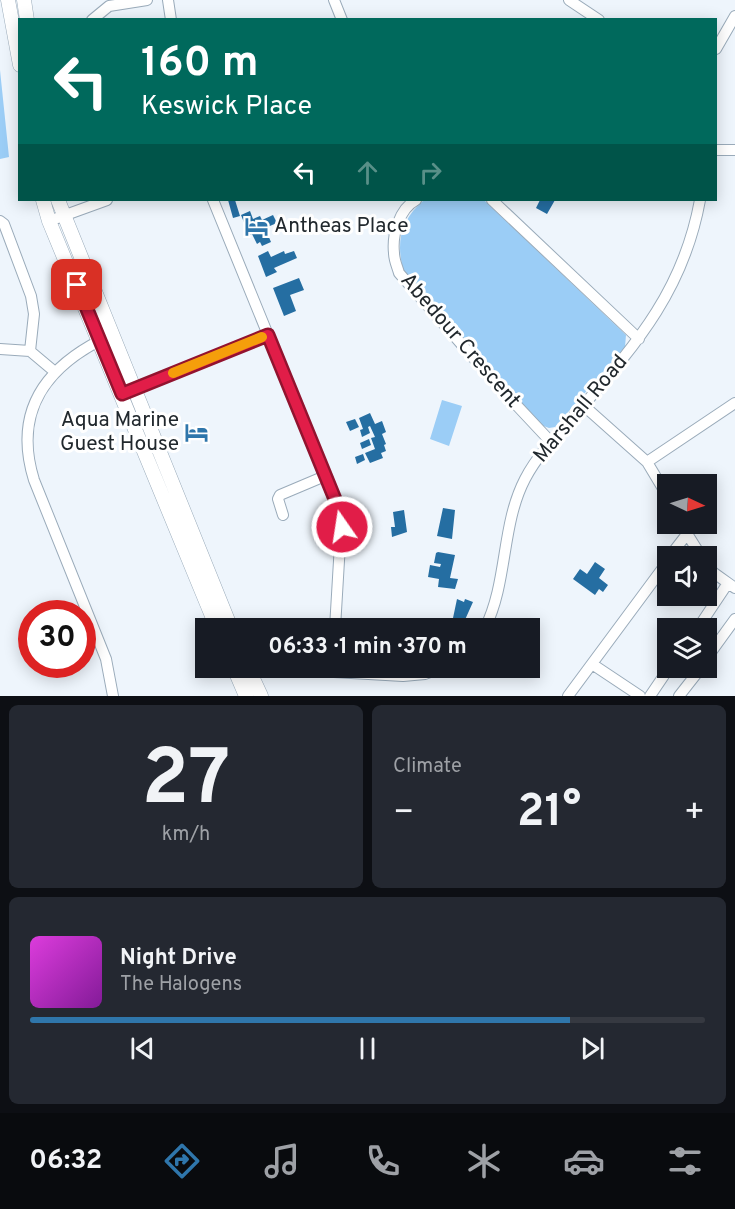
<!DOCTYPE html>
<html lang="en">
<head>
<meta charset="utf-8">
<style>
  :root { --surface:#171b24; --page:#242831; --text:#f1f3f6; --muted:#9ea1a6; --line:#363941; --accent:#2f76ab }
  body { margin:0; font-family:Overpass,sans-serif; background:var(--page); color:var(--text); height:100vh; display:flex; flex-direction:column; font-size:22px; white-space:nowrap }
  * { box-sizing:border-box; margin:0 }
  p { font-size:20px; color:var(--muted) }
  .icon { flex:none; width:33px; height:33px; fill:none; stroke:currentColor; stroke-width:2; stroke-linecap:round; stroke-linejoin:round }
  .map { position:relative; height:696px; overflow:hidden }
  .panel { display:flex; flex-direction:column; gap:9px; padding:9px; background:#0d0f14; flex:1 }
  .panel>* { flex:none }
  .banner { position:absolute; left:18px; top:18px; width:699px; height:183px; border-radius:0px; box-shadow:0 3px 15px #0003; background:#00695c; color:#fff; overflow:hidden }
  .needle { width:39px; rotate:94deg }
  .controls { position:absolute; left:657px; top:474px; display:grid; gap:12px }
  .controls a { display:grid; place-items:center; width:60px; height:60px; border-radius:0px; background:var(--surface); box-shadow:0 3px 15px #0003; font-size:30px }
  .speed { position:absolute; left:18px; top:600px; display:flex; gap:12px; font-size:30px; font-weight:700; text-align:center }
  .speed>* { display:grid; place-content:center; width:78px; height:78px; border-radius:50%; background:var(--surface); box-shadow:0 3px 15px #0003; line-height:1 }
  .speed .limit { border:9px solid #d22; background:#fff; color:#111 }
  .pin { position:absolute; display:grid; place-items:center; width:51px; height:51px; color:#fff; margin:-26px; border-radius:12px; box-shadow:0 3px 9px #0006 }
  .me { position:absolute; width:66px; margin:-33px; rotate:347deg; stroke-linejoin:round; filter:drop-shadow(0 0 4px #0008) }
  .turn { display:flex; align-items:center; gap:21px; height:126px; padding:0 24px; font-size:27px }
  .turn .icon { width:78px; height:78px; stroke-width:2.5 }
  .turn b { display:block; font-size:42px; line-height:51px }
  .lanes { display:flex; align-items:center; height:57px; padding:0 24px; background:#0003; justify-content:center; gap:30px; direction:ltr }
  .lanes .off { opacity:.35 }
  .big { font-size:45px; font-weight:700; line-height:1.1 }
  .panel .tile { flex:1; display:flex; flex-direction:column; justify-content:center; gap:9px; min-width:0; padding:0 21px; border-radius:9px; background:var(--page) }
  .panel .dial { align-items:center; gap:0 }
  .dial b { font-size:78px; line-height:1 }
  .song { display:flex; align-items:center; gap:18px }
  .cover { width:72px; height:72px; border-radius:9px; background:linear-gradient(135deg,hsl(300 70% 55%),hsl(290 70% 35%)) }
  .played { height:6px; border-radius:3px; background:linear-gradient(90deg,var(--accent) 80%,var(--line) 80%) }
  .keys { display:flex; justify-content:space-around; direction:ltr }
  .heat { display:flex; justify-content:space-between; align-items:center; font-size:33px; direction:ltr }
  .panel .tiles { flex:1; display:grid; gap:9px; grid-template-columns:1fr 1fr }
  .tile:last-child { grid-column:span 2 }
  .trip { position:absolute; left:195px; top:618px; width:345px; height:60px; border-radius:0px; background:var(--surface); box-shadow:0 3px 15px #0003; font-weight:700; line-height:60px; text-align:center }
  .menu { display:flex; height:96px; justify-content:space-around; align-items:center; background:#090b0e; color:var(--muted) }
  .menu .icon { width:42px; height:42px }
  .menu .current { color:var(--accent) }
  .menu b { font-size:27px; color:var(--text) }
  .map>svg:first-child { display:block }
  .green { fill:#9bcdf6 }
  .building { fill:#256ea2 }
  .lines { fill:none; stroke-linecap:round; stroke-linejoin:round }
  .minor-casing { stroke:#9aabba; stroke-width:12 }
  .tertiary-casing { stroke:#9aabba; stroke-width:15 }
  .minor { stroke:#fff; stroke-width:10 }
  .tertiary { stroke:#fff; stroke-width:14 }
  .route-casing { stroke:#92132f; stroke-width:15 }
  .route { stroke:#e11d48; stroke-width:10 }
  .slow { stroke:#f59e0b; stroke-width:10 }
  .labels { text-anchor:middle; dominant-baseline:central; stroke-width:6; stroke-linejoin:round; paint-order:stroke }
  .poi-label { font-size:21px; fill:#21282d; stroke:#fff; text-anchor:start }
  .street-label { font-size:21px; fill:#21282d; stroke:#fff }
</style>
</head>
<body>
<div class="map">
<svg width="735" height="696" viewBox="0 0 735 696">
  <rect width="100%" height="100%" fill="#eef5fc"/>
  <path class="green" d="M0,70L9,157L0,159Z
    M424,200H484L626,335L625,347L555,427L549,428L541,425L404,272C395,243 401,219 424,200Z
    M442,400L462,406L449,446L430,439Z"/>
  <path class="building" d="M228,200H235L240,216L233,218Z
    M540,200H555L547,214L536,208Z
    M250,211L253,219L260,216L262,220L273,215L277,223L265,228L271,242L262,246L260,242L257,244L252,234L249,235L241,215Z
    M268,251L271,257L284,251L285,254L294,251L297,258L274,268L277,272L266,277L258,256Z
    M299,278L304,290L290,295L296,311L284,316L273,288Z
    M370,413L375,424L382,421L386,432L382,434L386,444L384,445L386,451L381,453L383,458L370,463L365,453L375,449L371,438L375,437L370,426L368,427L370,433L362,437L360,430L363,429L359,418Z
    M355,419L359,427L350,431L346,422Z
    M369,439L371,445L362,449L360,443Z
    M363,454L365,460L357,464L355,457Z
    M443,508L455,510L452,539L437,536Z
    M404,510L407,532L392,537L391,527H395L393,512Z
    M438,552L455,555L450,578L458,579L455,589L438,587L439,579L428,577L430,565L440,567L441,564L434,563L436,553Z
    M595,562L605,569L599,578L608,585L603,592L599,589L595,595L573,579L580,569L587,574Z
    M457,599L464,602L465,599L473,602L464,622L453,618Z"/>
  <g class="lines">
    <defs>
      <path id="minor" d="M168,0L171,20
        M334,0L342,20
        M569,0L599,20
        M92,20L109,6L147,0
        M716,49L735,16
        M716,150H735
        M213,200L339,509L341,527L335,628
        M416,200C399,209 392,235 394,253C394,260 397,266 399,273L492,379L551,442
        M492,200L639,339
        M0,221L4,224L31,296L34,314L30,351
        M49,221L107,200
        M111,335C48,364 12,409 34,480L106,659L113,696
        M0,349L30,351L55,372
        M121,394L268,335
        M583,405L647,462L668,497
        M647,462L735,403
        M283,515L278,499L280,495L325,476
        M681,524L701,556
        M670,556L687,534
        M706,565L714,573L735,588
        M485,628C508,582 501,525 525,479C539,452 562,430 582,407C639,341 684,288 700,200
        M698,628L728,583
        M706,659L735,619
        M592,664L640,696
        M242,672L257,668H265L403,676L425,674L441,668
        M568,696L668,561
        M650,696L669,668
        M679,696L701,668"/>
      <path id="tertiary" d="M8,0L20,65
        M24,0L27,20
        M43,200L49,221L217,628
        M58,200L231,628
        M234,668L246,696
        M248,668L261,696"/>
    </defs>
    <use href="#minor" class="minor-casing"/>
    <use href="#tertiary" class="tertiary-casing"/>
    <use href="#minor" class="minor"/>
    <use href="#tertiary" class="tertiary"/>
  </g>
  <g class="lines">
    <defs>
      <path id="route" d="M77,285L122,394L268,335L339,509L342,527"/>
    </defs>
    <use href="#route" class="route-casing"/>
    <use href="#route" class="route"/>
    <path class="slow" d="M173,373L262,337"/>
  </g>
  <defs>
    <symbol id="hotel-bare" viewBox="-9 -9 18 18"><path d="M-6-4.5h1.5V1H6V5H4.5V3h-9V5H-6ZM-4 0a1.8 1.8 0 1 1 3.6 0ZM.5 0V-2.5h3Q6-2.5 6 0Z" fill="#2f76ab" stroke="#fff" stroke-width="2.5" paint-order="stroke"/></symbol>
  </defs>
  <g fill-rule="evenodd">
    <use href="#hotel-bare" x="240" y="210" width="33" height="33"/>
    <use href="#hotel-bare" x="180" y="416" width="33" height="33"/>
  </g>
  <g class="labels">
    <g class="poi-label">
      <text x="274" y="226">Antheas Place</text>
      <text x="179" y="420" text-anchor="end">Aqua Marine<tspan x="179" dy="24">Guest House</tspan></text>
    </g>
    <g class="street-label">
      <text transform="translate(460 341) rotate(49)">Abedour Crescent</text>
      <text transform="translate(581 409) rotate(-50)">Marshall Road</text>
    </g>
  </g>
</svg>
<div class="controls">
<a><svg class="needle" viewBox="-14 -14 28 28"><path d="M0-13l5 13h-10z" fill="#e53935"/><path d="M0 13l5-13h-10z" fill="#9ea1a6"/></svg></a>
<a><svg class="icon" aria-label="sound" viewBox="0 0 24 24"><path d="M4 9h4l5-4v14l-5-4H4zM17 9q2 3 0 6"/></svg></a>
<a><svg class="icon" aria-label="layers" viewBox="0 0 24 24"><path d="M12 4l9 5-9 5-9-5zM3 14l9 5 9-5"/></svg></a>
</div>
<div class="speed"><div class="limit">30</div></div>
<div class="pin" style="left:77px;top:285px;background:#d93025"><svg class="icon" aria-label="arrive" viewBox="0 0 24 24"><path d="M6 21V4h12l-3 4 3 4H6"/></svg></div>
<svg class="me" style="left:342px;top:527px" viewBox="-20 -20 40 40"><circle r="17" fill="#e11d48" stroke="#fff" stroke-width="3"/><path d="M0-11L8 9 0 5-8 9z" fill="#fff"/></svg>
<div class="trip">06:33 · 1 min · 370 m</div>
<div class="banner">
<div class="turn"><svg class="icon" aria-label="left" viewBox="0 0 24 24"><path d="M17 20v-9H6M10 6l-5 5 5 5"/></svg><div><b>160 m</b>Keswick Place</div></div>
<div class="lanes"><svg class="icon" aria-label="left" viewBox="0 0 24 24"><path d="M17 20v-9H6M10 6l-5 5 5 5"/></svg><svg class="icon off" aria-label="ahead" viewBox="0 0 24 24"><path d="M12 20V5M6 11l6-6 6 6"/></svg><svg class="icon off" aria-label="right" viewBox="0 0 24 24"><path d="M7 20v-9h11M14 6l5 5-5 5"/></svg></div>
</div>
</div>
<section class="panel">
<div class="tiles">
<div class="tile dial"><b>27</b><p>km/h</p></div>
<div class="tile"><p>Climate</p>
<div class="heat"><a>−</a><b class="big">21°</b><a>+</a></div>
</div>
<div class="tile">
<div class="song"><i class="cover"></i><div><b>Night Drive</b><p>The Halogens</p></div></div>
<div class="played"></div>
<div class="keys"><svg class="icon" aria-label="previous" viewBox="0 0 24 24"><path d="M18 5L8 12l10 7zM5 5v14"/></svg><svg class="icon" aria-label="pause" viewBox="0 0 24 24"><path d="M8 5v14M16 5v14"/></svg><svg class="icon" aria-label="next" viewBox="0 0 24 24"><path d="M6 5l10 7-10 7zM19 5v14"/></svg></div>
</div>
</div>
</section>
<nav class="menu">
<b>06:32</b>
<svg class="icon current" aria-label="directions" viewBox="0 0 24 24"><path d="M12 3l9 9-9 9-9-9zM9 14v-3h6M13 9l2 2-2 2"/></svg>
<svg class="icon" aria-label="music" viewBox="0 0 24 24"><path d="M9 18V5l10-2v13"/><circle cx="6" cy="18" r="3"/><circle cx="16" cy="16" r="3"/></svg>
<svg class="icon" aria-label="phone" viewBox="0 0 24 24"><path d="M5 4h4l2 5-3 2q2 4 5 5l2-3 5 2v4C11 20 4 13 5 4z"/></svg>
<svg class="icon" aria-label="climate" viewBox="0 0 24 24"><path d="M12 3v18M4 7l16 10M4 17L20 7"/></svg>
<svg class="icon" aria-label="car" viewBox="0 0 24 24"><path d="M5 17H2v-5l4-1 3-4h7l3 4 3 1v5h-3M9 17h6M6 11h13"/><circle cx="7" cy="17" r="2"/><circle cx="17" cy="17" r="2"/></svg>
<svg class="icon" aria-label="filters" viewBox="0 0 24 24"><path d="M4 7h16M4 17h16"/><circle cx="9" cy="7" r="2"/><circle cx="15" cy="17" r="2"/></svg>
</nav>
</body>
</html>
